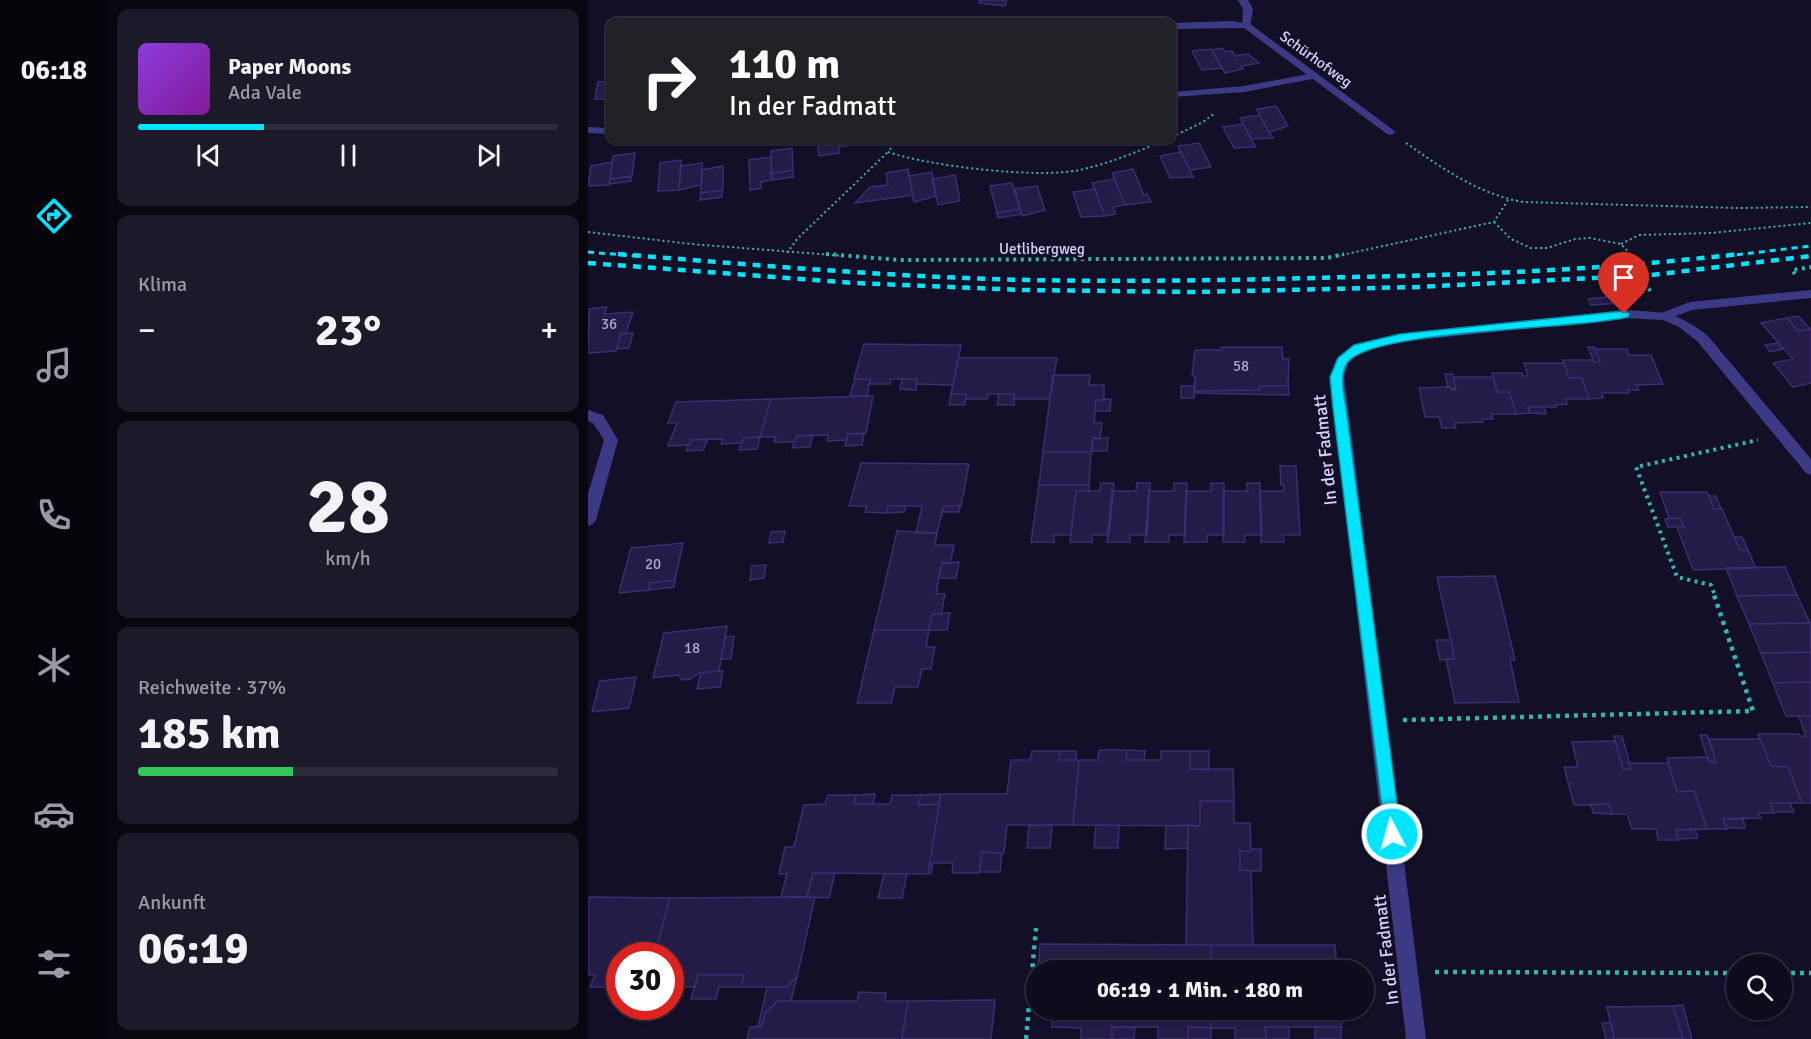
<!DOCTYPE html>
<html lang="de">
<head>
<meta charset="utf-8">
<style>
  :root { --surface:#0e0b1c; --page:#1c1929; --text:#f1f3f6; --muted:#9b9ba3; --line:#2e2b3b; --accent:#00e5ff }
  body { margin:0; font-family:Signika,sans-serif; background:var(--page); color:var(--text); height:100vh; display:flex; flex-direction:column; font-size:22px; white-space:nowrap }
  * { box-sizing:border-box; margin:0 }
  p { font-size:20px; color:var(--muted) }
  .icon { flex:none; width:33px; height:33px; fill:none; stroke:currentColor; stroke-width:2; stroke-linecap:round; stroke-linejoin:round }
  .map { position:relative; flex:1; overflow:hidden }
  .sheet { display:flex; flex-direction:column; gap:9px; padding:9px; background:#08060f; width:480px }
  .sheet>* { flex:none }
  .top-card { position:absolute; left:18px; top:18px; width:570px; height:126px; border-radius:12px; box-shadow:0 2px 4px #0004,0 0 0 2px var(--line); background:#202124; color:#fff; overflow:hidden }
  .controls { position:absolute; left:1138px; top:954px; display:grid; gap:12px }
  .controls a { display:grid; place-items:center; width:66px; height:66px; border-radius:50%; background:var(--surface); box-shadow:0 2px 4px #0004,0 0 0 2px var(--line); font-size:30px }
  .speed { position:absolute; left:18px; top:942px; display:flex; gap:12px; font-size:30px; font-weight:700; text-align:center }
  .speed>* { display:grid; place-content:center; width:78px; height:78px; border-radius:50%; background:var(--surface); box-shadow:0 2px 4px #0004,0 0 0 2px var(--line); line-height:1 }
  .speed .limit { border:9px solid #d22; background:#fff; color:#111 }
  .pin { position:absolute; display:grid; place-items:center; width:51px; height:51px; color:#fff; margin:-62px -26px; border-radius:50% 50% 50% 0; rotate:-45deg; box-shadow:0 0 6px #0007 }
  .pin .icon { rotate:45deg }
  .me { position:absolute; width:66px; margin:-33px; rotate:354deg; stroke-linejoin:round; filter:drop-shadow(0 0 4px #0008) }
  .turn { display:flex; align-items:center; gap:21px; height:126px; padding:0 24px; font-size:27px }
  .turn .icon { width:78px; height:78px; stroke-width:2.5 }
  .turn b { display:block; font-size:42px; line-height:51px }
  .big { font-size:45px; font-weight:800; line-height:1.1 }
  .sheet .tile { flex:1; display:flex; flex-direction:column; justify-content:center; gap:9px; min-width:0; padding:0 21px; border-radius:12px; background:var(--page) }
  .sheet .dial { align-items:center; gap:0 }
  .dial b { font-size:78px; line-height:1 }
  .song { display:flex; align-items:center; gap:18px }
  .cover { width:72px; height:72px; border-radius:9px; background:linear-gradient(135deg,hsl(270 70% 55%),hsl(290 70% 35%)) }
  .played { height:6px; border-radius:3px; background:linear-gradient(90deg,var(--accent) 30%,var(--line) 30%) }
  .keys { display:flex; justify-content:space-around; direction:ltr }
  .heat { display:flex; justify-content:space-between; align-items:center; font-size:33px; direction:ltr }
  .charge { height:9px; border-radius:4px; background:linear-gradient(90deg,#34c759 37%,var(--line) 0) }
  .trip { position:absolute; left:438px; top:960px; width:348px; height:60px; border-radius:30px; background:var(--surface); box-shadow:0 2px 4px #0004,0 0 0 2px var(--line); font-weight:800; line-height:60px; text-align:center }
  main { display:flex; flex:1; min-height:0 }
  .dock { display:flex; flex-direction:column; width:108px; justify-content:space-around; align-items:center; background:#06040b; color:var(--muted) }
  .dock .icon { width:42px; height:42px }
  .dock .selected { color:var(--accent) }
  .dock b { font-size:27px; color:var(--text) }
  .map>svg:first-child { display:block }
  .building { fill:#241b47; stroke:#3b2d73; stroke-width:1.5 }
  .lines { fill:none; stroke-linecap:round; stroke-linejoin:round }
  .path-far2 { stroke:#2fb8b0; stroke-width:2; stroke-dasharray:2 3; stroke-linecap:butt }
  .path-far1 { stroke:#2fb8b0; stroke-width:4; stroke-dasharray:3 4.5; stroke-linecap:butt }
  .path { stroke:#2fb8b0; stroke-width:4.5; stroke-dasharray:4 5; stroke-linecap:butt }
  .service { fill:#3d3a85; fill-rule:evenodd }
  .minor { fill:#3d3a85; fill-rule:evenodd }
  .rail-far1 { stroke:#00e5ff; stroke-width:3; stroke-dasharray:6 5; stroke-linecap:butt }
  .rail { stroke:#00e5ff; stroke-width:4.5; stroke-dasharray:8 7; stroke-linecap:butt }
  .route { fill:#00e5ff; stroke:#0095a6; stroke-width:1.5 }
  .labels { text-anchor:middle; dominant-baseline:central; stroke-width:6; stroke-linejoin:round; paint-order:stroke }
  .far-street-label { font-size:15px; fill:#d9d4ff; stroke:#130f26 }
  .number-label { font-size:15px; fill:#aca6d1 }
  .street-label { font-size:18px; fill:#d9d4ff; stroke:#130f26 }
</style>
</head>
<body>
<main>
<nav class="dock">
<b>06:18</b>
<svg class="icon selected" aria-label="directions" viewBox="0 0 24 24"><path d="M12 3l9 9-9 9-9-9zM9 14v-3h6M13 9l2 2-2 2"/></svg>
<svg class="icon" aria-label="music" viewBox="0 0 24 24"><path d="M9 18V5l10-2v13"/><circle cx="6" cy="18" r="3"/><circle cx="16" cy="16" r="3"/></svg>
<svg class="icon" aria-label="phone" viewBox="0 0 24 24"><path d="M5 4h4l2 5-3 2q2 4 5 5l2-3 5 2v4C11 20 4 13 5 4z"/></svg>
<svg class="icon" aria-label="climate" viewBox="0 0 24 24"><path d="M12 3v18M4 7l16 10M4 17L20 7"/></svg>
<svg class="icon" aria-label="car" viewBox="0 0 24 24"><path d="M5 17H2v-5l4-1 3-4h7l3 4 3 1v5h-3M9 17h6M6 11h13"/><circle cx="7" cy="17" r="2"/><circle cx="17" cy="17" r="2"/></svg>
<svg class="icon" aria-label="filters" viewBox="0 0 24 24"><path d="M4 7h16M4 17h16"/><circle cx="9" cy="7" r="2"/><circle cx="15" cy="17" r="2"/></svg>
</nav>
<section class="sheet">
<div class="tile">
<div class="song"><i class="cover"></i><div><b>Paper Moons</b><p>Ada Vale</p></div></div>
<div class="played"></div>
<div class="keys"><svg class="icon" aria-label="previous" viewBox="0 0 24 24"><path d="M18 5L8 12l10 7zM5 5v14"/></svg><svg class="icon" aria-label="pause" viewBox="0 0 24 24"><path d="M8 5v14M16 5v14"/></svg><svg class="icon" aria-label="next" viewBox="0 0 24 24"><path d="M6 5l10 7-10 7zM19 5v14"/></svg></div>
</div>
<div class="tile"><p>Klima</p>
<div class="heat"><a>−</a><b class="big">23°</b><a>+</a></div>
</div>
<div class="tile dial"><b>28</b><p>km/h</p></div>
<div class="tile"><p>Reichweite · 37%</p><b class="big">185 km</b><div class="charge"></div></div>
<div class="tile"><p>Ankunft</p><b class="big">06:19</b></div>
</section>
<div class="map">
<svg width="1223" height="1039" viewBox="0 0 1223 1039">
  <rect width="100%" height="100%" fill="#130f26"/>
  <path class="building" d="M392,0H419L417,6L391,3Z
    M635,48L637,52L644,51L647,56L660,54L671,63L653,66L655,69L637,73L624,50Z
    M623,49L634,68L614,70L604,51Z
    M22,81V99H7L10,82Z
    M688,106L700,126L681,132L669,109Z
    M672,115L681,132L685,138L663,139L652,118Z
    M655,124L663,139L668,147L646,148L635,127Z
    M229,140H250L251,153L231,156Z
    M250,140H270L271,144L251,147Z
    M611,143L623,167L602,170L590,146Z
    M204,148L205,170L183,174V151Z
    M593,152L605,177L582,178L572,156Z
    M47,153L44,176L22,179L25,156Z
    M183,157L184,180L173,182V188L162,190L161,160Z
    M93,160L91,190L70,191L72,163Z
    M24,162L21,185L0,186L3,166Z
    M114,163L113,185L91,190L93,166Z
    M135,166V190L113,193L114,170Z
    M320,169L325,195L267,203L282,187L300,185L298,173Z
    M545,169L556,195L559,194L563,202L537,205L524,173Z
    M205,170V177L184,180L183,174Z
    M344,172L348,196L326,202L321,176Z
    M367,175L372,201L350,205L344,179Z
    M43,176V181L21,184L22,179Z
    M526,179L537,205L525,207L528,214L517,216L504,183Z
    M424,183L432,209L409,213L402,186Z
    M449,186L457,210L434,216L427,189Z
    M507,189L517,216L493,217L485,192Z
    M134,190V197L112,200L113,193Z
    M432,209L434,214L410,218L409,213Z
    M1031,296L1035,303L1003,305L1000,299Z
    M19,307L16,314L45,312L38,333L33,334L28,351L0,353L1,309Z
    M1210,316L1222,329L1210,331L1199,318Z
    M1199,318L1210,331L1223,329V383L1205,387L1185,363L1205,359L1173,323Z
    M45,333L41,348L29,349L33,334Z
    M1190,343L1195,349L1182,352L1177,345Z
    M276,344L355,345H373L365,385L328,384L329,379H303L302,384H282V379H266Z
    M634,347H694L695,359H701L700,386H671V390L606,391L607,376H604L607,350H634Z
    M1000,347H1006L1012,362H1006Z
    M1007,349H1039L1041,355H1063L1075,384L1048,385L1051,390H1040L1041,393H1014L1015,398L1001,399L994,378H981L975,360H1005L1006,362H1012Z
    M370,358H469L462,399H425L426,394H400L399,399H378V394H363Z
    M936,363H976L981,378H994L1001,399H978L979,404L967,405L968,407H940L942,413L928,414L921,392H909L904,373H934L935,376H940Z
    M857,374H865L868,390L860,387Z
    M465,375H502L501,385H516V400H508L506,423H514L512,439L505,438L503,452H455Z
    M865,377H905L909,392H921L928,414H904L905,419H895V422L867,423L868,428H854L851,417H837L831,388L862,387L863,390H868Z
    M267,379H282L279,396H262Z
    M314,379H329L328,390L312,389Z
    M593,386H607L606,398H593Z
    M671,386H700L701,395L606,393V391L671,390Z
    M363,394H378L377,405H361Z
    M411,394H426V405H409Z
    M285,396L278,433L260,434L259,440L239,441L240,435L209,436L206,442H186L188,437H172L183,399Z
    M183,399L172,437L156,438L154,443L133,444L135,439L103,440L101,445L80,446L89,423H80L88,402Z
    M523,399L522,411H507L508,400Z
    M940,407H956L958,414L942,413Z
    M260,434H276L274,445L257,446Z
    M225,435L222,447L204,448L209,436Z
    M172,437L169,449L151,450L156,438Z
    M505,438H520L519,451H504Z
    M120,439L115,450L98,451L103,440Z
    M455,452H503L501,485H451Z
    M273,463L381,464L373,506H356L349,533H328L334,506H300L299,513L277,512L279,506H261Z
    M692,466H708L712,535H695L696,542H673L672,491H696V485H693Z
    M513,483H526L521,535H504V542H482L488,491H512Z
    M549,483H562L559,535H542V542H519L524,491H548Z
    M586,483H599L597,535H581V542H557L561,491H586Z
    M623,483H636V535H619V542H596L598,491H623Z
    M659,483H672L674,535H657V542H635V491H660Z
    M451,485H501L500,491H488L483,535H466V542H443Z
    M1072,492H1119L1126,509H1134L1152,550H1160L1168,568L1105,570L1089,527H1096L1092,518H1081Z
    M1121,496H1128L1133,509H1126Z
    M300,506H318L316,512L299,513Z
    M356,506H372L371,512H354Z
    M1092,518L1096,527H1080L1077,519Z
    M197,531L195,542L181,543L183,532Z
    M309,531L349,533L347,545H366L362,564L354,563L352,571L348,594H357L353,614H344L341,630H286Z
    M1146,537H1154L1160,550H1152Z
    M95,543L87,580L62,583L61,590L31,593L43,548Z
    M371,562L368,578H351L354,563Z
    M178,565L176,578L162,580L164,566Z
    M1197,567L1209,595L1149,596L1138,568Z
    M907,576L927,660H922L931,702L867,703L858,659H866L865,650L849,577Z
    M87,580L86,587L61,590L62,583Z
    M1209,595L1222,623L1161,624L1149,596Z
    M362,613L359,630H341L344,614Z
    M1222,623L1223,652L1173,653L1161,624Z
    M139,626L131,671L111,673L103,679L94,680L90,675L65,678L76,633Z
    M286,630H341L338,647H347L343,669H334L330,687H307L303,703H269Z
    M146,636L143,659H133L137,637Z
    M848,640H863L866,659L852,660Z
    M1223,652V682L1185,683L1173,653Z
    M131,671H135L132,687L109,689L113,673Z
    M48,677L41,708L4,712L12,681Z
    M1223,682V716H1198L1185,683Z
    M1211,716H1223V803H1214L1200,767L1183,766L1170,734H1211L1212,736H1218Z
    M1112,735H1119L1128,762H1121Z
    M1026,736H1034L1043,769H1035Z
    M1121,739H1172L1183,766L1200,767L1214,803H1182L1186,813H1170L1173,818L1135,819L1139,829H1119L1106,791L1089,792L1079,758L1119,757L1121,762H1128Z
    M1027,741L1035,769H1043L1041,763H1080L1089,792L1106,791L1119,829L1088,830L1091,840H1070L1068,829H1044L1039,814H1024L1021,804L986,805L976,767H990L984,742Z
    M511,750H539L538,760H573V751H602V769H645L646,801H612V826L485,825L491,760H510Z
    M539,750L557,751L556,760H538Z
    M444,751H471V760H491L485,825H419L416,853L394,852L391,873H364L365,863H345L343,874H340L353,794H419L423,760H442Z
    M471,751H488V760H471Z
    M602,751H621V770L602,769Z
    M287,794L285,804H266L268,795Z
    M353,794L351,804L330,805L333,795Z
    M240,795H268L266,804H302L304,795H333L330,805L351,804L340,874L225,873L219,897H193L199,874H191L197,847H206L216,805L237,804Z
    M612,801H646V823H662L663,851H652V870L663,871L665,945H598L600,825L612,826Z
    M1182,803H1202L1206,812H1186Z
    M1021,804L1024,814L1005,813L1003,805Z
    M1155,818L1157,828H1138L1135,819Z
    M464,825L462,848H439L441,826Z
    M508,825H531L530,848H506Z
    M600,825L599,848L577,849L578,826Z
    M1107,829L1110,838L1090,839L1088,830Z
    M663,849H673V871L652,870V851H663Z
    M394,852L414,853L412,872H391Z
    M225,873H247L241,898L219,897Z
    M296,874H319L314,898H290Z
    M0,897L82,898L66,956H32V987H2L7,975H0Z
    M227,897L209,977L198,987H153L156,975H110L107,987H82V956H66L82,898Z
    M452,944L623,945V970H450Z
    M623,945H747L749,970H623Z
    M110,975H156L153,987H131L128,999H103Z
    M209,977L203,1001H190L177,1013L174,1026L170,1027L179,987H198Z
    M271,992L298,993L297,1001H320L314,1039H159L162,1027L174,1026L177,1013L190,1001H269Z
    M407,1000L403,1039H314L320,1001Z
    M1095,1005L1104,1039H1095L1085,1006Z
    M1085,1006L1095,1039H1026L1019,1007Z
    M465,1010H623V1028L600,1027V1039H570V1027H524V1039H493V1028L464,1027Z
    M623,1010H752L754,1027H677L678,1039H647V1028H623Z
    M1014,1023H1023L1026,1039H1018Z
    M524,1027L547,1028L546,1039H524Z
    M600,1027L623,1028V1039H600Z
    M677,1027H701V1039H678Z
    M727,1027H753V1039H727Z"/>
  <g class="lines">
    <path class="path-far2" d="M584,137L615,122L627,113
      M309,140L300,152C341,166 450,179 491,170C521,164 550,151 578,140
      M818,143C854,168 890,194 935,202L1149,208L1223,207
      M906,222L923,239L943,248H959L987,239L1002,238L1033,244L1042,254
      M0,232L103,244L257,256
      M1033,244L1051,235L1123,233L1223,223
      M199,253L209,239L300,152
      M749,256L906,222L920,200"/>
    <path class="path-far1" d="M238,254L312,260L739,258L756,254
      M1207,274L1204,270L1223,267
      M1057,282L1064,294
      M1126,593L1123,585L1089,577L1048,467L1170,440"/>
    <path class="path" d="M815,720L1165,711L1125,592
      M847,972L1149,973
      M1194,973H1223
      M438,1039L448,928"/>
    <path class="service" d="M650,0H660L665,9L662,28L654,26L655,9Z
      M726,73L730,74V78L656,92L584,97V93L586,92L656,86Z
      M1223,290V298L1104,310L1077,320L1071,316L1073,313L1102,302Z"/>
    <path class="minor" d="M643,21L662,24L808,132L803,135L799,134L656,28L584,29V23Z
      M0,127L22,128V134L0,133Z
      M1036,310C1075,312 1088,311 1120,336L1223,459V475L1218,473L1110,342L1091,327L1075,320L1036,318L811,342L774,351L760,363L756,377L838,1039H818L742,377L749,358L765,345L811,334Z
      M0,410L15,415L30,440L8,520L5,524L0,526V494L16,440L5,423L0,421Z"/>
    <path class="rail-far1" d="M0,252L49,256
      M1138,256L1223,246"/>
    <path class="rail" d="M30,254C167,265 304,277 441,280C548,282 655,280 762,277C892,275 1022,269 1151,254
      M0,263L267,283L436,290L606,292L830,287L1063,275L1223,256"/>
  </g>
  <path class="route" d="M1036,311L1042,314L1040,317C991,330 782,329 759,363C751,375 756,395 758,408L813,834L810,840L804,843L798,840L745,408L742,377L750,358L766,345L812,334Z"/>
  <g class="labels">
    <g class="far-street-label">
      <text transform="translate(728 59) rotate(36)">Schürhofweg</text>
      <text x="454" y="249">Uetlibergweg</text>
    </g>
    <g class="number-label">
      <text x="21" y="324">36</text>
      <text x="653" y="366">58</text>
      <text x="65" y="564">20</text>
      <text x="104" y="648">18</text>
    </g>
    <g class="street-label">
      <text transform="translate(737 450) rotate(-96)">In der Fadmatt</text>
      <text transform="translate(798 950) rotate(-97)">In der Fadmatt</text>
    </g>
  </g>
</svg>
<div class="controls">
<a><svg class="icon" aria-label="search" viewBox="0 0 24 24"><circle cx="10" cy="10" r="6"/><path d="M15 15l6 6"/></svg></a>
</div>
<div class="speed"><div class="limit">30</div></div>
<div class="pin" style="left:1036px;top:314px;background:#d93025"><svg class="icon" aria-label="arrive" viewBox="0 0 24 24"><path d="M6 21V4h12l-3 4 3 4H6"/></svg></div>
<svg class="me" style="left:804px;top:834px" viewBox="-20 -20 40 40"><circle r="17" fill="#00e5ff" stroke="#fff" stroke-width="3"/><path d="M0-11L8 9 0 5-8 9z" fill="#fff"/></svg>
<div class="trip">06:19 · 1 Min. · 180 m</div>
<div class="top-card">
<div class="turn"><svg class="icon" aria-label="right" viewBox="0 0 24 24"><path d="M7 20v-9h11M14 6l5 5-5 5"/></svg><div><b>110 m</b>In der Fadmatt</div></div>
</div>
</div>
</main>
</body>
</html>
